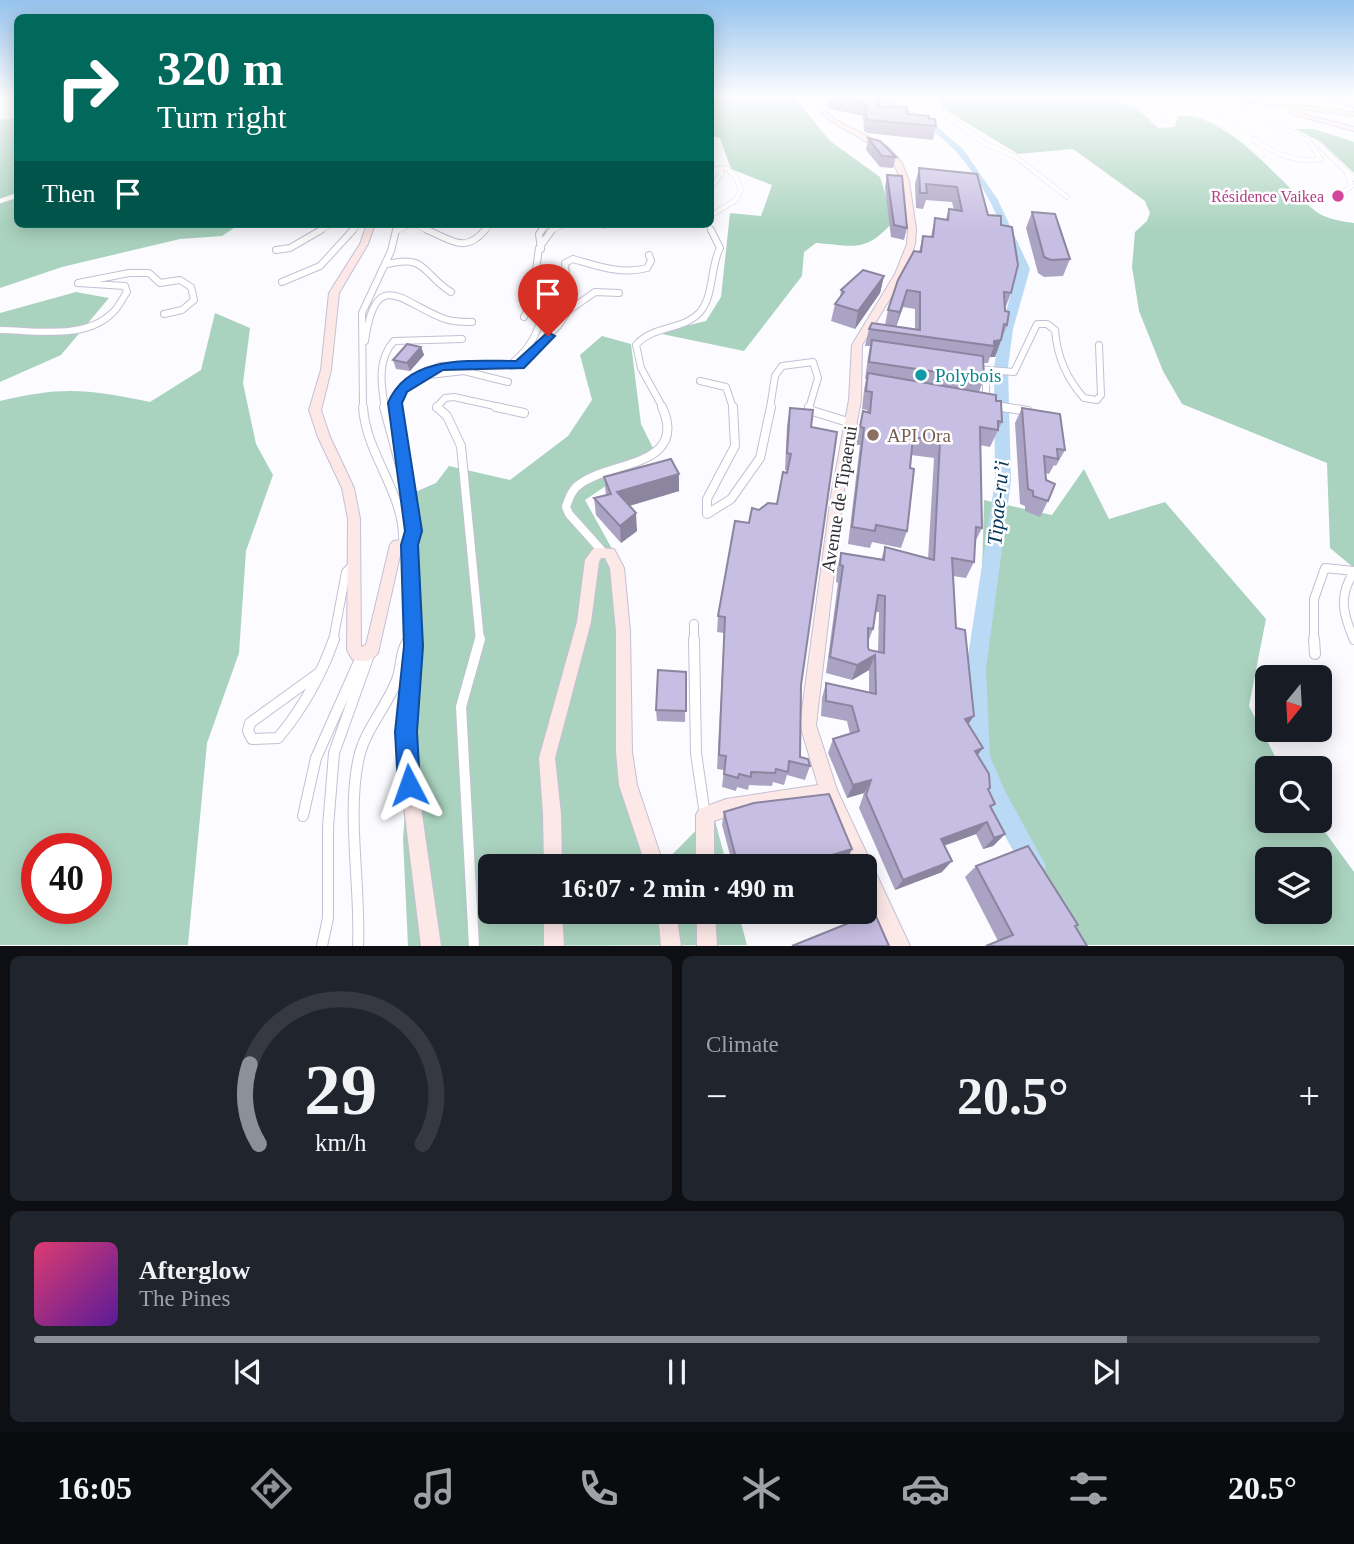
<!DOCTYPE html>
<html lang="en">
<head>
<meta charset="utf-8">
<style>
  :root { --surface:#171b24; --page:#20242c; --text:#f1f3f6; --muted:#9ea1a6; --line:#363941; --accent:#8c9099 }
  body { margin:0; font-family:"Times New Roman",serif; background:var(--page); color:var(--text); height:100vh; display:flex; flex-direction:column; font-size:26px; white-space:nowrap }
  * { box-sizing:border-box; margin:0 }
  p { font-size:23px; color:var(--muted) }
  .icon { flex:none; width:38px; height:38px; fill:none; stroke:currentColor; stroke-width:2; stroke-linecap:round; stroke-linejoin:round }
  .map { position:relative; height:946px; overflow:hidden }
  .panel { display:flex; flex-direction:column; gap:10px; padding:10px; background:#0d0f14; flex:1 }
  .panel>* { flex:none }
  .banner { position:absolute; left:14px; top:14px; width:700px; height:214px; border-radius:10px; box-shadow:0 4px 18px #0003; background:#00695c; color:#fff; overflow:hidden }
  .needle { width:46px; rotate:198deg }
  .tools { position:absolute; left:1255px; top:665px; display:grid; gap:14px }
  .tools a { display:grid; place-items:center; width:77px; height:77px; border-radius:10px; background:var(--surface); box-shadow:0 4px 18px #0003; font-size:35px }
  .speed { position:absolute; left:21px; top:833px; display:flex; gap:14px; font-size:35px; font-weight:700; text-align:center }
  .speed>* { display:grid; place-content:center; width:91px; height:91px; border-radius:50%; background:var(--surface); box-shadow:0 4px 18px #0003; line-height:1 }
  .speed .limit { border:10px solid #d22; background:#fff; color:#111 }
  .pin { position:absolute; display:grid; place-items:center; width:60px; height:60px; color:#fff; margin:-72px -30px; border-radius:50% 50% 50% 0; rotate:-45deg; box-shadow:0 0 7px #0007 }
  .pin .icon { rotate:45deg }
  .me { position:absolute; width:77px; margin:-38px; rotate:356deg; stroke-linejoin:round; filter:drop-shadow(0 0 5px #0008) }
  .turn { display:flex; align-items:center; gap:24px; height:147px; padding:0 28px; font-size:32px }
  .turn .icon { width:91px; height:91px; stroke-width:2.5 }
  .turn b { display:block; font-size:49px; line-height:60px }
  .then { display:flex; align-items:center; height:66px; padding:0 28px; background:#0003; gap:14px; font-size:26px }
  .big { font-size:52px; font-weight:700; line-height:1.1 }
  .panel .widget { flex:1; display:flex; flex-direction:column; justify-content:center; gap:10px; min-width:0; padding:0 24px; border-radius:10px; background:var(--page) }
  .panel .dial { align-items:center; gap:0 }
  .dial svg { height:182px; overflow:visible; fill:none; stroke:var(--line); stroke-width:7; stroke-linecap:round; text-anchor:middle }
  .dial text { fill:var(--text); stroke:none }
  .song { display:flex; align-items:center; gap:21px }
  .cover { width:84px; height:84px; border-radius:10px; background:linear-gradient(135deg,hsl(340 70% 55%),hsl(270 70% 35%)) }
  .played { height:7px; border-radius:4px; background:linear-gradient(90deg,var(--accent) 85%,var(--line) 85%) }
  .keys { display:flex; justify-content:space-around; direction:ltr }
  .heat { display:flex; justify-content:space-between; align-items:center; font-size:38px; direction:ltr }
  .panel .tiles { flex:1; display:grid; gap:10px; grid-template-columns:1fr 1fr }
  .widget:last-child { grid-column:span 2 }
  .trip { position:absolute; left:478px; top:854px; width:399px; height:70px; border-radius:10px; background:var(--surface); box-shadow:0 4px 18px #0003; font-weight:700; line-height:70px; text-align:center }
  .menu { display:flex; height:112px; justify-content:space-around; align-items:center; background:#090b0e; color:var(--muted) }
  .menu .icon { width:49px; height:49px }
  .menu .on { color:var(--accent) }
  .menu b { font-size:32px; color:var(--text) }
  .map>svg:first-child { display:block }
  .forest { fill:#aad3bf; fill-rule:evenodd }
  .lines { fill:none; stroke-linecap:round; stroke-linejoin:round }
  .river { fill:#bad9f5; fill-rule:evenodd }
  .street-far3-casing { stroke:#c4c0d4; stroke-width:5 }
  .street-far2-casing { stroke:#c4c0d4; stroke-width:8 }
  .street-far1-casing { stroke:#c4c0d4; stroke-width:10 }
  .street-casing { stroke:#c4c0d4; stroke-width:12 }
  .secondary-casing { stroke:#c4c0d4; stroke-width:2 }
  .street-far3 { stroke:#fff; stroke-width:4.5 }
  .street-far2 { stroke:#fff; stroke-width:6 }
  .street-far1 { stroke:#fff; stroke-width:8 }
  .street { stroke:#fff; stroke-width:10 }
  .secondary { fill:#fce8e7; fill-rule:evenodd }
  .wall { fill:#aba3c3; fill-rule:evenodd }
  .shaded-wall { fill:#8b859f }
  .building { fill:#c7bee3; stroke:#8b859f; stroke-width:2; fill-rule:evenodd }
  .route { fill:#1a73e8; stroke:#114b97; stroke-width:2 }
  .hotel-dot { fill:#d1479c; stroke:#fff; stroke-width:2.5 }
  .culture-dot { fill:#0f9aa8; stroke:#fff; stroke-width:2.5 }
  .education-dot { fill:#8d6e63; stroke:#fff; stroke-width:2.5 }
  .labels { text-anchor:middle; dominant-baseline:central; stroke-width:5; stroke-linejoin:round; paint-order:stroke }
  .far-hotel-label { font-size:16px; fill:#b23c85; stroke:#fff; text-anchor:end }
  .culture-label { font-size:19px; fill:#0d838f; stroke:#fff; text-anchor:start }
  .education-label { font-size:19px; fill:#785e54; stroke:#fff; text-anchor:start }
  .street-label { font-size:19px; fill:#2e2c34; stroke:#fff }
  .water-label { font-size:21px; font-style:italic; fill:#05395d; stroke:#fff }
</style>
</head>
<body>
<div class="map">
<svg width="1354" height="946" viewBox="0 0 1354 946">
  <rect width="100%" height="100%" fill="#fcfbff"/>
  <path class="forest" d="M711,97H794L830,141L880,177L894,221C865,253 856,246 816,243L804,252L802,276L744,351L657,333L706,321L721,297L730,213L761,216L772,185L731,169L720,138L711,136Z
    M936,97H1100L1137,108L1158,128L1175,127L1178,116C1227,112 1277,180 1313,209C1324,219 1340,221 1354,223V568L1330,548L1327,463L1182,404L1163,371L1139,311L1132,267L1135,232L1147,221L1150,213L1145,201L1073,149L1018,154L944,109Z
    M17,118L18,224H240L222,236L180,239L62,267L0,288V120Z
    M1295,129H1314L1354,142V173L1321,142Z
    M76,292L109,298L61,355L0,382V313Z
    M215,313L250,328L243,383L256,444L273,475L246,551L239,653L207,743L188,945H0V401C62,386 89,389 150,402L201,370ZM37,849H96V908H37Z
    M602,336L631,344L641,424L653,448L622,475L585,500L621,565L628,750L651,866H490V912H738L747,945L408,946L403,839L420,608L413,493L436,483L449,466L510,480L568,436L592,400L580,355Z
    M1084,469L1109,519L1165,502L1266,619L1249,706L1281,768H1267V821H1317L1354,872V945H1086C1031,865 974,775 971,675C970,648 978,623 980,596C983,564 983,532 984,500L1052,515ZM1267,859H1320V912H1267Z
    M713,813L727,866H661Z"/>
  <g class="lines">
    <path class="river" d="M875,97H885L935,125L963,149L998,200L1030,269L1013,329L1008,367L1011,481L986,669L990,756L1005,791L1046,866L1042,874L1034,878L1026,874L989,807L968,756L966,669L995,481L994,367L1001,329L1018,269C1001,221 978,164 935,133C916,119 893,112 875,97Z"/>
    <defs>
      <path id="street-far3" d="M799,97L818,110
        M911,97L946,115L986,144L1016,157L1067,197
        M1187,97L1220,111L1240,109L1275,124
        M1164,119L1167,112L1180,110L1204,116
        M1316,142L1354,179
        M1262,155L1236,131L1204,116C1246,126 1275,167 1321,159L1309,141L1273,123
        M710,180L716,169L726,168L735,176L741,190L736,200L710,216
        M710,189L722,173L716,169
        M1345,191L1352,186L1347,175
        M0,201L18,195
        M411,224L431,232
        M598,224L605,226
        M708,224L712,232
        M318,232L332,224
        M352,232L359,224
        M396,232L410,224
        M484,232L491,224
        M541,232L547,224
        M550,232L565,224"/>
      <path id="street-far2" d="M427,230C452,240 465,254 485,230
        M541,249L539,234L542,230
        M276,250L290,248L321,230
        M387,264C427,254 422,274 451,292
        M282,282L320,266L353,230
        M534,285L539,248L552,230
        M568,311L595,292L619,293
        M0,330C34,330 84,340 111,314C118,309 122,299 127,292L125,286L78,283L129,273H149L160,283L180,280L191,287L194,300L182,310L164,314
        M365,341C376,263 404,305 445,319C453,322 463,322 472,322
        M511,364C535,346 549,314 539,285L532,288V301L524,317
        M976,369L1014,372L1037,324H1047L1055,330C1057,357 1066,378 1084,398L1097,400L1101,395L1099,345
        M986,371V403
        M429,375L464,371L508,382
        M700,381L726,387L733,408
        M993,405L1012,408
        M363,408L362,313L391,251L396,230
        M385,408C381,385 377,359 394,341L462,339
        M396,408L401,389L440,366L519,365L558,326L568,311L565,263L573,259C598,266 621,275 647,268L651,261L649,255
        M436,408L445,398L454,397L504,408
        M663,408L641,368L636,345C653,325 683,331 700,312C714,296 710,267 720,248L711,230
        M770,408L775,376L782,366L813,362L818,378L809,408"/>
      <path id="street-far1" d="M363,407C366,456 406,494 403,544
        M384,407L400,466
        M396,407L414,531L409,545
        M437,407L447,416L461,446L480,641
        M496,407L524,413
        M733,407L735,446L707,499V514L731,499L760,458L771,407
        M809,407V410L851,423
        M1002,407L1028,411
        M603,552L569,514L566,507C569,498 572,489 580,484C610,461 689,467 662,407
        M1354,572C1338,596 1343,614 1354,640
        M694,624V641
        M333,641L346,572L355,563
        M408,641L413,633
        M1314,641V599L1325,568L1354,571"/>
      <path id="street" d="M694,639L696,753L705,815
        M1314,639L1315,654
        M319,673L250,723L248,731L252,739L278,738C303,708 321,676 334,639
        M303,816L316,758L362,655
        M322,946L328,918V827L334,753L370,652
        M358,946C361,887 346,813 359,757C365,730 387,706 397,680C402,666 400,651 409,639
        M474,946L461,707L480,639"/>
      <path id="secondary" d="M804,97H811L836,120L888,147L902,163L909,181L916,229L915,244L905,274L862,345L861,400L843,496L816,725L837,790L910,946H890L864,890V866H854L824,801L726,817L714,821V866H696V815L699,809L726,799L818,785L800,725L831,496L849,400L852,345L895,274L907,244L908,229L901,181L895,166L882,151L832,122Z
        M1319,97H1331L1354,104V108Z
        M1255,99L1354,112V116L1255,103H1246L1242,106L1239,104L1241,100Z
        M1293,111L1354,127V131L1291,114L1290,113Z
        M367,224H375L368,244L339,293L331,370L321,410L330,437L354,488L360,519L361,647L366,645L390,545L393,541L408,539L413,540L419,548L417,602L421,646L414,758L441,946H421L398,758L407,646L403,602L405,550L401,551L378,653C371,662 362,663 352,659L347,650L348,519L342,488L318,437L309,410L321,370L329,293L360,244Z
        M598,548L614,549L624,568L630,631L632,752L637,785L664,866H646L619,785L616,752V631L610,568L605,558H601L599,562L591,622L555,758L561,814L562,866H544L543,814L539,758L577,622L585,560L593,549Z
        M544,912H562L564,946H544Z
        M658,912H676L681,946H661Z
        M697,912H715L717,946H697Z"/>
    </defs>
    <use href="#street-far3" class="street-far3-casing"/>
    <use href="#street-far2" class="street-far2-casing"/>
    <use href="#street-far1" class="street-far1-casing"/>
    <use href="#street" class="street-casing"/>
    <use href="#secondary" class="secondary-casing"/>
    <use href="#street-far3" class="street-far3"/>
    <use href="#street-far2" class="street-far2"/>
    <use href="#street-far1" class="street-far1"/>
    <use href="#street" class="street"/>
    <use href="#secondary" class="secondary"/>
  </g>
  <path class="wall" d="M828,97H882L880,106L907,114L929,119L936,126L933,140L867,133L864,131L863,116L827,108Z
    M868,138L896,157L893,168L880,167L866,150Z
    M919,168L977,174L988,215L1001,225L1011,293L1005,309L1007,325L995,357H990L988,363H984V379L979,392L996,401L1002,422L990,447L980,445L982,528L975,542L974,562L966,578L953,576L956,628L968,724L977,756L990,788L988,790L995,804L991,808L1005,834L993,846L983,849L976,834L944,846L942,872L895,890L859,808L864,793L847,798L828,753L833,739L850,734L847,721L821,716L822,698L826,683L869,692V670L852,680L826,673L838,583L836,582L837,569L841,553L881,560L885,547L928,559L934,458L911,455L907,531L901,548L872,542L870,548L848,544L860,445H855L863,411L867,412V410L862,409L864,390L866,379H865L868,357L870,346H865L869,329L885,325L888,310L919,252L923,236L931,237L935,218L946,219L949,209L954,210L952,202L926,200L923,209L916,208L915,184ZM903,307L915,309V329L896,327ZM876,612H879L878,652L869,650L868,647V642L873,629Z
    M887,175L907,228L904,240L891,237L885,187Z
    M1032,212L1070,259L1063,276L1044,277L1038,273L1026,228Z
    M884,276L880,293L855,329L831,321L835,304L840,297L841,290Z
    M421,347L424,355L410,371L396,369L393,360Z
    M790,408L811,427L801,685L800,757L810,766L805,780L787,775L784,785L773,782L772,786L749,785L748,790L737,787L736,791L722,787L724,770L717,769L724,633L717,632L718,616L749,523L759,510L777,504L788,471L785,470L787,425Z
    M1022,408L1065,450L1056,466L1054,465L1049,474L1045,473L1048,501L1040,517L1025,511V506L1020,504L1015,423Z
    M679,474V491L629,506L637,531L621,543L596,515L594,498L606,495L604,477Z
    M686,672L685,722L657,721L656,710Z
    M724,812L852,849L846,861L827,866H733L722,825Z
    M976,866L1075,926L998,941L965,877Z
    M850,914L889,946L844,925V923Z"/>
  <path class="shaded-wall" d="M881,97H882L880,106H876Z
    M884,276L880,293L855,329L858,311Z
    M907,290L903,307L895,329L900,312Z
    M1001,340L995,357H990L994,346V341Z
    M421,347L424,355L410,371L407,363Z
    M679,474V491L619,509L617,492Z
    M636,513L637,531L621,543L620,526Z
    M875,655L869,670L852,680L857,665Z
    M974,716L964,730L965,719Z
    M983,748L973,761L975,751Z
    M871,780L864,793L847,798L853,785Z
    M987,822L976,834L931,850L941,839Z
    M1005,834L993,846L983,849L994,838Z
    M852,849L846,861L827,866H795Z
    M952,861L942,872L895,890L903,880Z
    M746,912H754L745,916Z"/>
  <path class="building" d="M839,97H881L876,106L907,107V114L929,116V119H935L936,126L869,120L866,118V103Z
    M868,138L880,141L896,157L882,156Z
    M919,168L977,174L988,215L1001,216V225L1012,227L1018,265L1011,293L1004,292L1005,311L1009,312L1007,325L1004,324L1001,340L994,341V346L869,329L872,323L920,330V292L907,290L900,312L888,310L898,280L914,251L921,252L923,236L933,237L935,218L948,220L949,209L962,211L957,187L926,184L927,193H920Z
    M887,175L902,176L907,228L894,225Z
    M1032,212L1055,214L1070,259L1051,260L1044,257Z
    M863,270L884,276L858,311L835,304L844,292L841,290Z
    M872,340L983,356L984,379L869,362Z
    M407,344L421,347L407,363L393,360Z
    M868,373L996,395V401H1001L1002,422L998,421V430L980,427L982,528L976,527L974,562L952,558L956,628L965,630L974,716L965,719L983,748L975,751L989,774L990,788L988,789L995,804L990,806L1005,834L994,838L987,822L941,839L952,861L903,880L866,795L871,780L853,785L833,739L859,731L852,706L826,701V683L876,694L875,655L857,665L830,657L843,566L840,565L841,553L884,560L885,547L934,560L940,441L913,437L910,468L914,469L907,531L876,525L875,531L852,527L864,428L860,427L863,411L870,413L872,392L866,391ZM878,595L885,596L884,653L869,650L868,647V628L873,629Z
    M790,408L813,410L811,427L837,432L801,685L800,757L808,759L810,766L789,761L788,772L776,769L775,773L751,772V777L739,774L738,778L724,774L726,756L719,755L725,617L718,616L735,521L749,523L752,508L759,510L768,503L777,504L783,472L787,473L791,454L787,453Z
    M1022,408L1060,414L1065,450L1057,449L1058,459L1044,456L1046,480L1055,484L1048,501L1033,496V491L1028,489Z
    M671,459L679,474L617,492L636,513L620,526L594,498L611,494L604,477Z
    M658,670L686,672V711L656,710Z
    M829,794L852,849L795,866H738L724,812L754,803Z
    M1028,846L1078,925L1075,926L1087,946H986L1013,935L976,866Z
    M871,905L889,946H792L854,921L850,914L855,912H864V908Z"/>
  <linearGradient id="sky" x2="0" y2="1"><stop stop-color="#95c3ed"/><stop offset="0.42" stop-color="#fefdff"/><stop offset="1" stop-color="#fefdff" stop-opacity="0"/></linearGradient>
  <rect width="1354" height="230" fill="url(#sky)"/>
  <path class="route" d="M548,332L555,336L524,368L443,370L407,392L402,403L422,531L418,545L423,646L417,732L420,785L416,793L409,796L401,793L398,785L395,732L404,646L401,545L405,531L388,403C408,354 471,361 516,361Z"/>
  <circle class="hotel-dot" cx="1338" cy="196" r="7"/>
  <circle class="culture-dot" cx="921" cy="375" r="7"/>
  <circle class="education-dot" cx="873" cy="435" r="7"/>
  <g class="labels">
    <g class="far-hotel-label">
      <text x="1324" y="196">Résidence Vaikea</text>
    </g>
    <g class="culture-label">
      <text x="935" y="375">Polybois</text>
    </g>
    <g class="education-label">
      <text x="887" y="435">API Ora</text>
    </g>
    <g class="street-label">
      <text transform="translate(839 499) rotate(-81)">Avenue de Tipaerui</text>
    </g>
    <g class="water-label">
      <text transform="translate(998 503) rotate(-85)">Tipae-ru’i</text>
    </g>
  </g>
</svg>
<div class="tools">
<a><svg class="needle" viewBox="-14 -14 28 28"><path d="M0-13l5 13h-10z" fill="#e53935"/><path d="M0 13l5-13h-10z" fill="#9ea1a6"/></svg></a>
<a><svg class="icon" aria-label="search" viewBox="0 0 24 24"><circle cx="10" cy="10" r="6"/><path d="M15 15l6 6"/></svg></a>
<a><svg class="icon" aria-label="layers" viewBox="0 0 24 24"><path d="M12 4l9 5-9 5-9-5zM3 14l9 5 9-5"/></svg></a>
</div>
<div class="speed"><div class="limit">40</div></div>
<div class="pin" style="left:548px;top:336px;background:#d93025"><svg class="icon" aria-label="arrive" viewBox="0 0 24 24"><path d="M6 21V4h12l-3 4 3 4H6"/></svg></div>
<svg class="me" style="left:409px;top:785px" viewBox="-20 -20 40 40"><path d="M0-17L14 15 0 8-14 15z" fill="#1a73e8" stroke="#fff" stroke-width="4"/></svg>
<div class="trip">16:07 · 2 min · 490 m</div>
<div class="banner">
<div class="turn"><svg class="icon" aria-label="right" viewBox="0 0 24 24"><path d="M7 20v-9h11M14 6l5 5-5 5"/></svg><div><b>320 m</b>Turn right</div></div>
<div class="then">Then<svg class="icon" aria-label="arrive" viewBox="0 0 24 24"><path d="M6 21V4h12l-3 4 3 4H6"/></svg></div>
</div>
</div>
<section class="panel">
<div class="tiles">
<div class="widget dial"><svg viewBox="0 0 100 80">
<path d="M14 69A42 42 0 1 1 86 69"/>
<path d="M14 69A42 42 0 0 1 10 34" stroke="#8c9099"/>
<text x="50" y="56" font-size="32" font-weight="700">29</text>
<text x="50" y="72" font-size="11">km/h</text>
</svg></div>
<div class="widget"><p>Climate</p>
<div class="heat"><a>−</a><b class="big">20.5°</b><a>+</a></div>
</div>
<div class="widget">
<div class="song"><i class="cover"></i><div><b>Afterglow</b><p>The Pines</p></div></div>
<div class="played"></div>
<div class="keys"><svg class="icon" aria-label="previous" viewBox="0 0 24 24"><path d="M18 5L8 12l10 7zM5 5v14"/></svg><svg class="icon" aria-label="pause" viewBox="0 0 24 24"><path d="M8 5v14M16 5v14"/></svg><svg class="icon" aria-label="next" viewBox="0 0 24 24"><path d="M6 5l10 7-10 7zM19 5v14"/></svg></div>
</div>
</div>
</section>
<nav class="menu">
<b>16:05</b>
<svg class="icon on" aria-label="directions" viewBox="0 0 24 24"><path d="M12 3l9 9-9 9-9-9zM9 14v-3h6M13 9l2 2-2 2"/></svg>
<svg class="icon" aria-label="music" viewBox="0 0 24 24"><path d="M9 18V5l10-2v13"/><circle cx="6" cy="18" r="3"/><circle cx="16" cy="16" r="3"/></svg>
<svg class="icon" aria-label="phone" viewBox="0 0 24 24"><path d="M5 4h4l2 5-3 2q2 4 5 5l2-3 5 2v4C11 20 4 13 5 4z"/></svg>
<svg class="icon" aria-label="climate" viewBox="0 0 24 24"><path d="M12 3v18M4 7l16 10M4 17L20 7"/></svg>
<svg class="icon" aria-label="car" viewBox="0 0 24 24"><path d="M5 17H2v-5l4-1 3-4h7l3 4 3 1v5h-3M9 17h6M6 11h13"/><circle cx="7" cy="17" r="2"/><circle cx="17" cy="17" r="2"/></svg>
<svg class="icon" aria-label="filters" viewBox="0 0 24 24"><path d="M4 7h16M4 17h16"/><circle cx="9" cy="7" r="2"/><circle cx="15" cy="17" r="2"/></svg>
<b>20.5°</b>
</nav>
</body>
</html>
